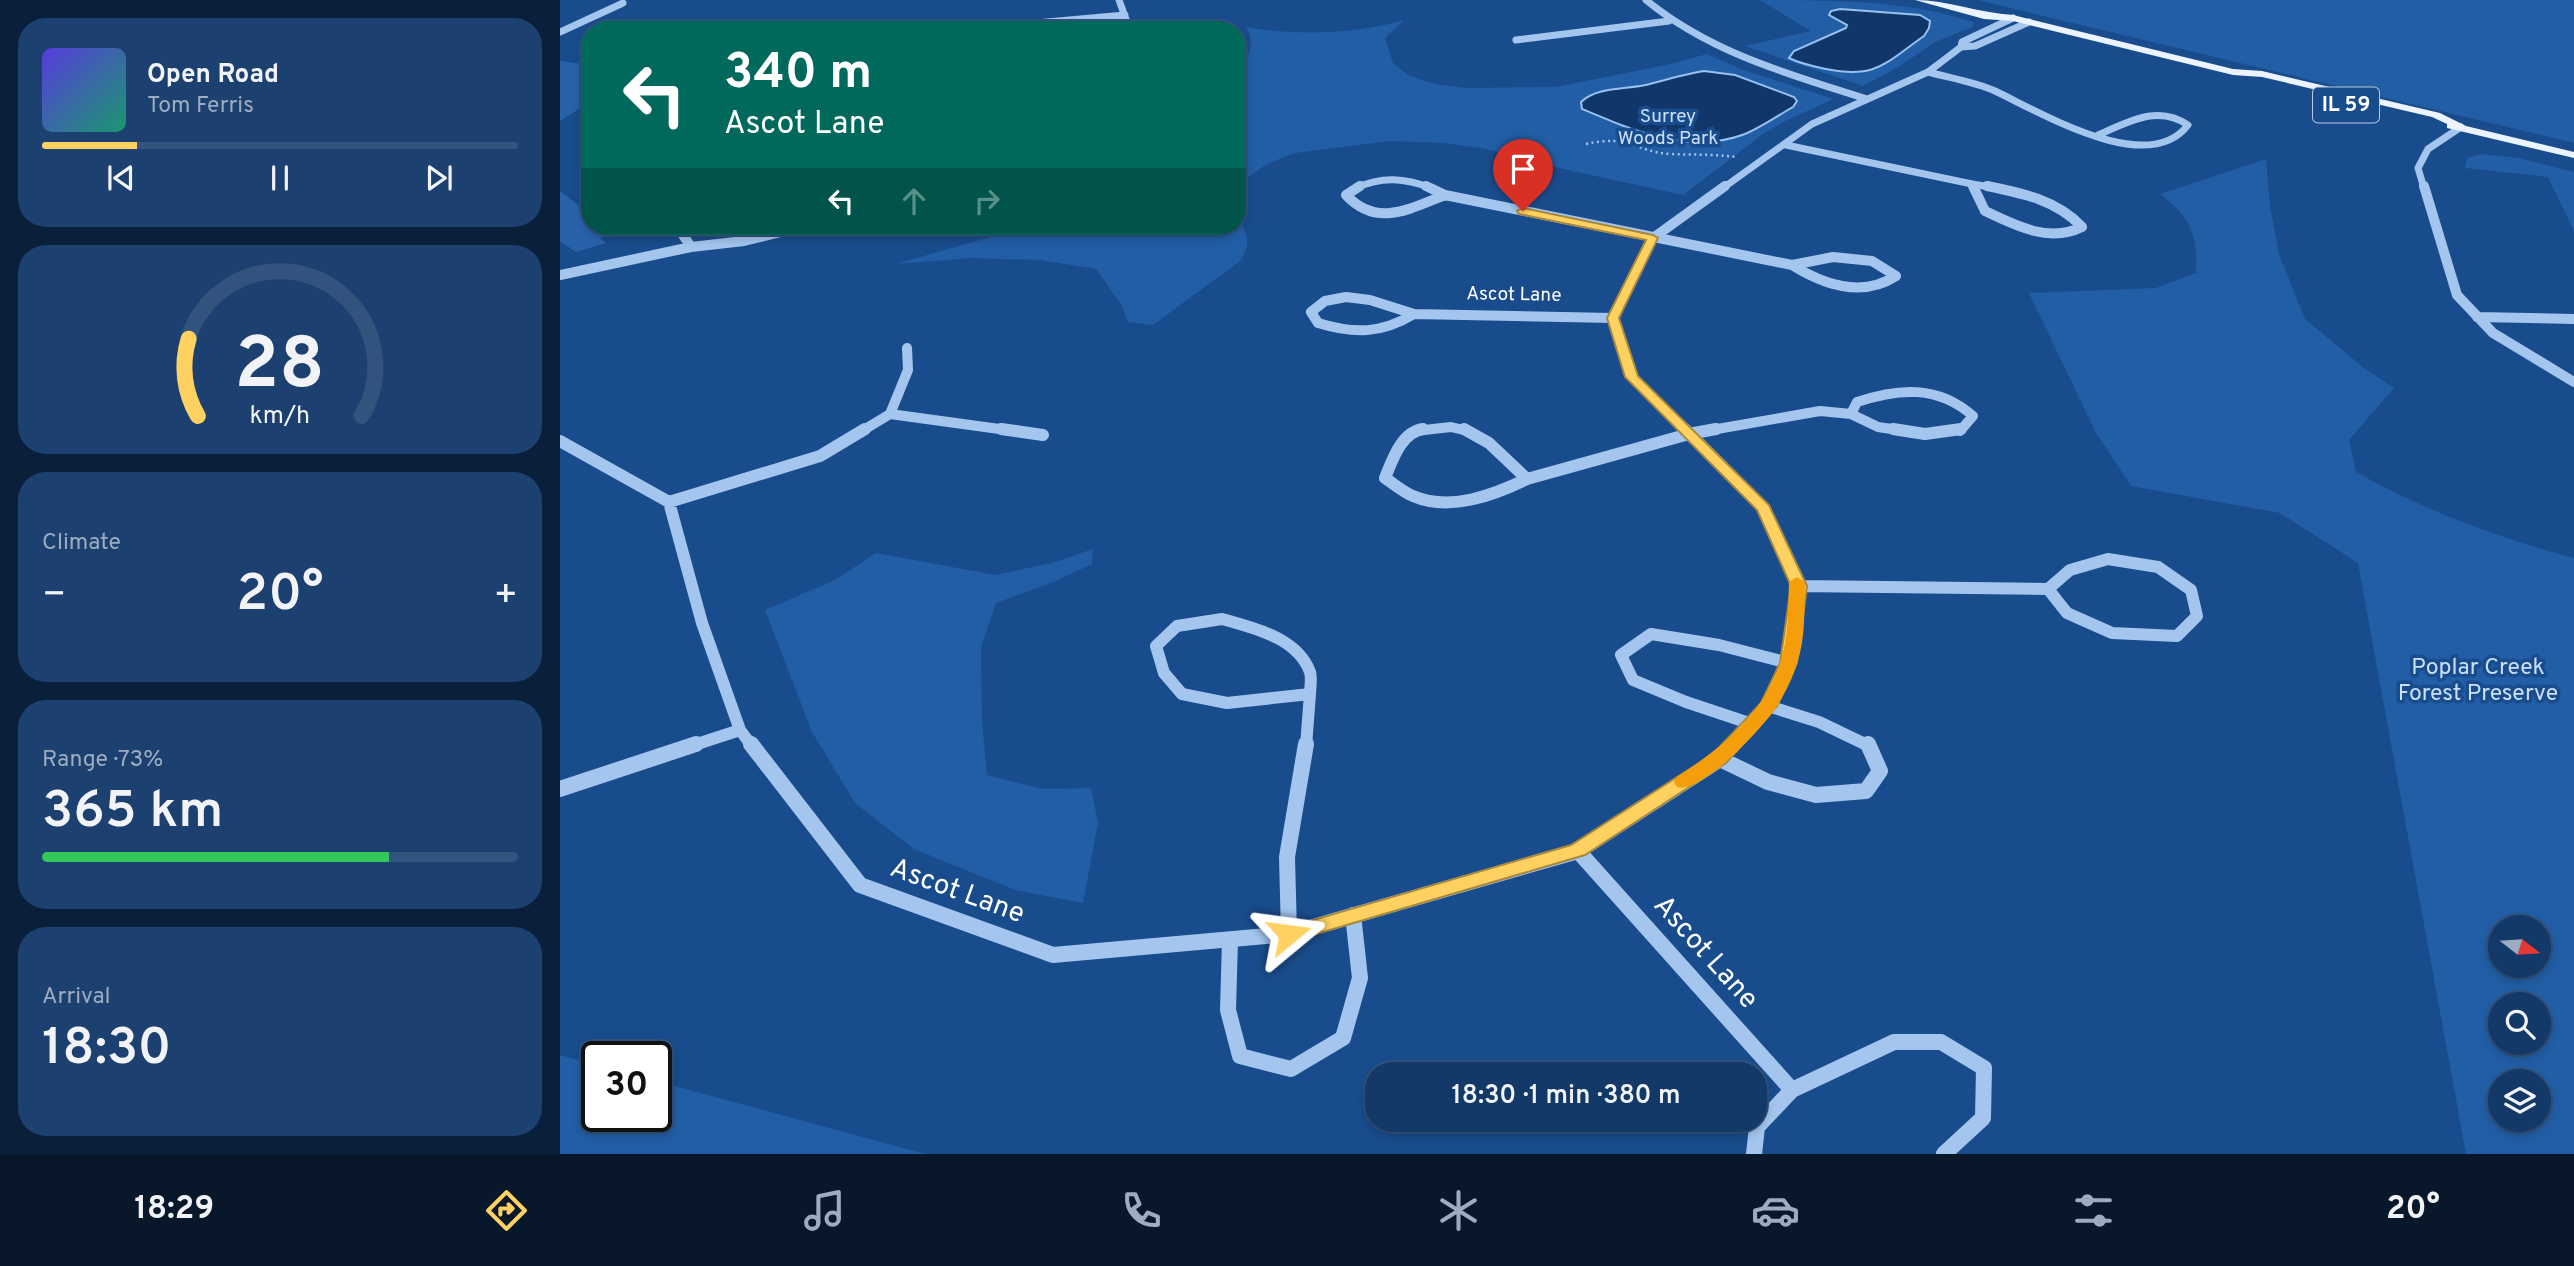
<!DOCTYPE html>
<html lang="en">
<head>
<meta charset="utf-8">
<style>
  :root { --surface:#133969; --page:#1c406f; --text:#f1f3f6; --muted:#9dacc0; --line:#32537d; --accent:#ffd161 }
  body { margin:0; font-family:Overpass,sans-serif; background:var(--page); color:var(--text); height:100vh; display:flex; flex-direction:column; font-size:26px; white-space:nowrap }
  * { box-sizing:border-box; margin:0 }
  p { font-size:23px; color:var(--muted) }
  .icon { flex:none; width:38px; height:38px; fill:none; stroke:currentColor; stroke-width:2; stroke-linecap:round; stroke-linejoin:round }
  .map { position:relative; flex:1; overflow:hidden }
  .details { display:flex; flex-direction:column; gap:18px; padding:18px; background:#0a1f3a; width:560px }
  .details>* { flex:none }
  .top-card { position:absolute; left:21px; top:21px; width:665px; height:214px; border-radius:28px; box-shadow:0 4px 10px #0003,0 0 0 2px var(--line); background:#00695c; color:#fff; overflow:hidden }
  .needle { width:46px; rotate:107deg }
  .buttons { position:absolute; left:1928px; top:915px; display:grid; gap:14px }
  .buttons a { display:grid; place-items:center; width:63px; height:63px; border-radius:50%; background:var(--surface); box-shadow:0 4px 10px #0003,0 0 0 2px var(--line); font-size:35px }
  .speed { position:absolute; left:21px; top:1041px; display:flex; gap:14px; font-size:35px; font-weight:700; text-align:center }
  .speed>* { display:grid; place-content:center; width:91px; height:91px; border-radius:50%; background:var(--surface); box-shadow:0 4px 10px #0003,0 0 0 2px var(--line); line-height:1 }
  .speed .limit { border:4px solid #111; border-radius:10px; background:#fff; color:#111 }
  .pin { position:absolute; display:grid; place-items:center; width:60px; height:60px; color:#fff; margin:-72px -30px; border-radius:50% 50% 50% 0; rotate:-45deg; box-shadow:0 0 7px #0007 }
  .pin .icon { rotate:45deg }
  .me { position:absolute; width:77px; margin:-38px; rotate:74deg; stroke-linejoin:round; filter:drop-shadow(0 0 5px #0008) }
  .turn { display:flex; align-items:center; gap:24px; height:147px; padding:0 28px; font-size:32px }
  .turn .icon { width:91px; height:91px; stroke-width:2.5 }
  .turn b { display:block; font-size:49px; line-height:60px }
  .lanes { display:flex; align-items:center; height:66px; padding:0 28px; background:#0003; justify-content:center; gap:35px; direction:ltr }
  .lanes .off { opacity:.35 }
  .big { font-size:52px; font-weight:600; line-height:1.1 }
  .details .widget { flex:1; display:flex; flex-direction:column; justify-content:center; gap:10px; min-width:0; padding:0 24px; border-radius:28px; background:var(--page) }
  .details .dial { align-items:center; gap:0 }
  .dial svg { height:182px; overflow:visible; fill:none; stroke:var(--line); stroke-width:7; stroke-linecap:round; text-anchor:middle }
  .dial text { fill:var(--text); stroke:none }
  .song { display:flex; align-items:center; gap:21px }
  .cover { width:84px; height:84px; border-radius:10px; background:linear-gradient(135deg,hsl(250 70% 55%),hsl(160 70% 35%)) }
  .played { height:7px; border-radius:4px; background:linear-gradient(90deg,var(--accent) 20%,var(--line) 20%) }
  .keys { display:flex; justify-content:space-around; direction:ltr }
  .heat { display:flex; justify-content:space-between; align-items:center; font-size:38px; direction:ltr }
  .charge { height:10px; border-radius:5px; background:linear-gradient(90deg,#34c759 73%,var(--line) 0) }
  .trip { position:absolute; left:805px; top:1062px; width:402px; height:70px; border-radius:28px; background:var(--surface); box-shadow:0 4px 10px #0003,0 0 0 2px var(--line); font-weight:600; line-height:70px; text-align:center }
  .tab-bar { display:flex; height:112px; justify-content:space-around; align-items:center; background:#08172a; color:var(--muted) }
  .tab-bar .icon { width:49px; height:49px }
  .tab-bar .on { color:var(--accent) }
  .tab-bar b { font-size:32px; color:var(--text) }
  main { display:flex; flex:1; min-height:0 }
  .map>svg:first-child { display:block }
  .green { fill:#225ea5; fill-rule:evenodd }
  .water { fill:#11376a; stroke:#97c1f0; stroke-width:2 }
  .building { fill:#2863aa }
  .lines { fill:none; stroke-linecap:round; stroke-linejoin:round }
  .path { stroke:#a4c6ee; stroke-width:2.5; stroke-dasharray:2 3.5; stroke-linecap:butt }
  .minor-far3 { stroke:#a4c6ee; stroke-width:7 }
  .minor-far2 { stroke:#a4c6ee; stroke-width:10 }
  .minor-far1 { stroke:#a4c6ee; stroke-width:12 }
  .minor { stroke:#a4c6ee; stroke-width:16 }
  .major { fill:#ebf3ff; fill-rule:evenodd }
  .route { fill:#ffd161; stroke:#a6883f; stroke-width:2 }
  .slow { fill:#f59e0b }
  .labels { text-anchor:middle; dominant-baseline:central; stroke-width:7; stroke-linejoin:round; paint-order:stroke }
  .far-park-label { font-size:19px; fill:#cae0fa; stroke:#194c8c }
  .far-street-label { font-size:19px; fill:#fff; stroke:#194c8c }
  .shield { fill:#194c8c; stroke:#bac9dc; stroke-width:2 }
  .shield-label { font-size:21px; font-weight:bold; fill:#fff }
  .park-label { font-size:23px; fill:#cae0fa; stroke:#194c8c }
  .near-street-label { font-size:28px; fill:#fff; stroke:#194c8c }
</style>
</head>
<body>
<main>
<section class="details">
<div class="widget">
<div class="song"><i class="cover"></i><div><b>Open Road</b><p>Tom Ferris</p></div></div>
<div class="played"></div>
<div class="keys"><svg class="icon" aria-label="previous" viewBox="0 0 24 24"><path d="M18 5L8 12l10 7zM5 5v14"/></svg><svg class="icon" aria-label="pause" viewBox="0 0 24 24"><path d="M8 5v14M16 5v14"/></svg><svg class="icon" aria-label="next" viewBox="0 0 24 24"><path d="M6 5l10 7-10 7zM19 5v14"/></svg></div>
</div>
<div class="widget dial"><svg viewBox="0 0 100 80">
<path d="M14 69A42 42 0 1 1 86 69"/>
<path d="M14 69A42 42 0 0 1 10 35" stroke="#ffd161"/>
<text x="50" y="56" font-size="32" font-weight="700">28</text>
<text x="50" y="72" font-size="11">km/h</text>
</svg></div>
<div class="widget"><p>Climate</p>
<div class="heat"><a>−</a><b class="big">20°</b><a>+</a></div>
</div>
<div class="widget"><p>Range · 73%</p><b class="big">365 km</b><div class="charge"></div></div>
<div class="widget"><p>Arrival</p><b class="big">18:30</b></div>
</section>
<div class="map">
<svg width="2014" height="1154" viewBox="0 0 2014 1154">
  <rect width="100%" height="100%" fill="#194c8c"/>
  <path class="green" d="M1200,0C1269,0 1352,0 1415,23L1412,27L1375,42L1340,66L1303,86L1185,46L1251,31Z
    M1418,0H2014V143L1496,19Z
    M844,20L825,38L833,63L848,75L874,84L907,88L996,87L1111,64L1147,54L1183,70L1274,99L1225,121L1203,134L1123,195L985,165L927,149L883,143L830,141L735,153L707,164L677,185V70C688,57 697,43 686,27C734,36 798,34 844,20Z
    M1921,154L1959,158L2014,172V231L1988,177L1905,168L1907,158Z
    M1706,159L1710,206L1719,254L1745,319L1804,368L1834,388L1789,440L1796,472C1864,510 1938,538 2014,558V1154H1906L1798,563L1720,513L1571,486L1535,431L1469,293L1596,288L1636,273C1638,234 1631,218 1600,194ZM1941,928H1979V966H1941ZM1941,1004H1979V1043H1941ZM1941,1082H1979V1120H1941Z
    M677,217C688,235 692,242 680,261L593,325L568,322L562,306L536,269L480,260L409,258L336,264L468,226H677Z
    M533,549L532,564L491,583L436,603L421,647L422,721L427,775L483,789L531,788L538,823L523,903L455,890L354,849L295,803L252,732L205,610L275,580L316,553L435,575L492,563Z
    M0,1055L37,1065V1116H96V1081L365,1154H0Z"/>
  <path class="water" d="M1280,9L1360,15L1370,21L1369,28L1364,36C1324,64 1316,79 1266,69C1252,66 1241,64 1229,58L1234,51L1286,28L1287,25L1269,15L1271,11Z
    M1144,71L1175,75L1234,97L1237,101L1233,107C1217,116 1202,127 1185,134C1130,155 1074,131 1022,109L1021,102C1038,86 1068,90 1090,84C1108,79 1125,74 1144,71Z"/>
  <path class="building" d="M0,61L30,65V102L0,121Z
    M0,191L30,214V226H44L54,234L40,238L46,243L16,252L0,241Z"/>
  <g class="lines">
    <path class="path" d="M1026,144C1070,134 1075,152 1111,154C1133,155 1154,154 1176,157"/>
    <path class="minor-far3" d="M559,0L570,30
      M1086,0C1151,53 1228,74 1307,99
      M398,30L565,15
      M0,32L63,3
      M956,40L1109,21
      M1401,47L1415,46L1469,22
      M1368,72C1390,78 1415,82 1435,91C1480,112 1588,178 1628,125C1598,104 1568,122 1538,135
      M1226,145L1412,184
      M30,150L27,153L30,156
      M1412,184L1436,188
      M1412,184L1414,188
      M796,188C822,176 845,178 871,188
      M1163,188L1252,124L1368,72L1401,47L1402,42L1453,18
      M1864,188L1858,168L1868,149L1901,127"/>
    <path class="minor-far2" d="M800,186L786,195C817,228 849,209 885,195
      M866,186L885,195
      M1413,186L1425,211C1456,226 1489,243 1522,227C1497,200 1462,193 1427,186
      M1864,186L1897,295L1933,333L2014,382
      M885,195L1232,265
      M117,226L131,247
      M1273,257L1312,261L1336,276C1302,298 1264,285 1232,265Z
      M0,275L131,247L184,241L245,226
      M786,297L810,300L854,314C821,334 794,334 758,323L751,312L765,301Z
      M854,314L1053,318
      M1917,317L2014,319
      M330,414L454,431
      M1291,414L1318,427L1345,431
      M1291,414L1297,402C1339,388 1378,385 1413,416L1400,431
      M302,431L330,414L348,370L347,348
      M855,431L891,427L908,431
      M1126,431L1072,377L1053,318L1093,238L1165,186
      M1146,431L1260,411L1291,414"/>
    <path class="minor-far1" d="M441,429L483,435
      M863,429C841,432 832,461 825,478C834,484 843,492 853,496C890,512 934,495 967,479
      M904,429L929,443L967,479
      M1125,429L1204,508L1239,586L1229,663L1208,706L1172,746
      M1333,429L1365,434L1401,429
      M0,441L109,502L142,623L180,730L192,746
      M967,479L1129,434L1156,429
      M109,502L260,456L305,429
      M1548,559L1598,567L1631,590L1637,616L1617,636L1552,633L1507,613L1488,589L1510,570Z
      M1239,586L1488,589
      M662,619C693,628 737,637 750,672C752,678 750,688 750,694L667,703L622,694L604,673L596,646L617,626Z
      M1208,706L1259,722L1309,746
      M1192,724L1126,702L1073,680L1061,655L1091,634L1159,645L1229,663
      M131,746L180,730
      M746,746L750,694"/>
    <path class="minor" d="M191,744L300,885L493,955L729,934L1018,851L1160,759L1173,744
      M1160,759L1208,782L1256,795L1306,791L1320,771L1308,744
      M0,789L136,744
      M1018,851L1232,1090
      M729,934L727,857L746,744
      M670,940L668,1010L680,1056L731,1069L783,1038L800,978L793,915
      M1194,1154L1197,1127L1232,1090L1334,1042H1381L1424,1068L1423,1118L1384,1154"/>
    <path class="major" d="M1355,0C1387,0 1419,13 1453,15L1673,69L1702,71L1880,113L1906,126L2014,152V158L1887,128V124L1872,117L1702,77L1673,75L1453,21L1424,19Z"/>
  </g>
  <path class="route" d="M963,208L1093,235L1098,238L1059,318L1078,376L1209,505L1247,586L1237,663L1217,706L1166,763L1025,855L729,942L722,940L719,934L722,929L1011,845L1153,754L1201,703L1220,663L1231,586L1197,510L1065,377L1047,318L1086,240L959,214L957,211Z"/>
  <path class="slow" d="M1237,577L1245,582C1244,608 1246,638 1237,663C1233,678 1224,695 1216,708C1202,728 1142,794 1117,787L1114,782L1117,777C1159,750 1205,713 1220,663C1229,637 1228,608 1229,582Z"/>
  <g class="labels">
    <g class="far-park-label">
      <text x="1108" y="117">Surrey<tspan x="1108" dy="22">Woods Park</tspan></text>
    </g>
    <g class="far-street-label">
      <text transform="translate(954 295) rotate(1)">Ascot Lane</text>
    </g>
    <rect class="shield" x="1753" y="87.5" width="66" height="35" rx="5"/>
    <g class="shield-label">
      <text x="1786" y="105">IL 59</text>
    </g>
    <g class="park-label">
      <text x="1918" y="668">Poplar Creek<tspan x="1918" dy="26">Forest Preserve</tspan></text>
    </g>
    <g class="near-street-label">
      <text transform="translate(397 892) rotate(20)">Ascot Lane</text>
      <text transform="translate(1145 953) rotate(48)">Ascot Lane</text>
    </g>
  </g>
</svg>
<div class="buttons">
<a><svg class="needle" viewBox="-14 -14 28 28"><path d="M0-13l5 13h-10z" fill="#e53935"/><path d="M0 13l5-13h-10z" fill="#9dacc0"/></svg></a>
<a><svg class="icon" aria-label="search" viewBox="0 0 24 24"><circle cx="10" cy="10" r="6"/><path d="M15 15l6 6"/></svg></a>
<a><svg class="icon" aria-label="layers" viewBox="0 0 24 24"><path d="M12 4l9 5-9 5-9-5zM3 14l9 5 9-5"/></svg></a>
</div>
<div class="speed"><div class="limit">30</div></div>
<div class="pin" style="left:963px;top:211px;background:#d93025"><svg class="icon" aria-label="arrive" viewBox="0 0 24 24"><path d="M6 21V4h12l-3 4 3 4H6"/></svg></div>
<svg class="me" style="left:729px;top:934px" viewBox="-20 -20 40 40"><path d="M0-17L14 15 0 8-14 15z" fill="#ffd161" stroke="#fff" stroke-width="4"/></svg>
<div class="trip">18:30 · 1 min · 380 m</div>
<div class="top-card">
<div class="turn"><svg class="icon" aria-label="left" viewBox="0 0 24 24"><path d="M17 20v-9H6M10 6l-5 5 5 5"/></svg><div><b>340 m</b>Ascot Lane</div></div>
<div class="lanes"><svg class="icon" aria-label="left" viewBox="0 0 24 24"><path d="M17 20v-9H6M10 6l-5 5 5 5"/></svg><svg class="icon off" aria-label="ahead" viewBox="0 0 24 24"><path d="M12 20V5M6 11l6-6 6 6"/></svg><svg class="icon off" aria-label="right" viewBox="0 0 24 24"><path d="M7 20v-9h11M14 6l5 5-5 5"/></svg></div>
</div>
</div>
</main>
<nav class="tab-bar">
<b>18:29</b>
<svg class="icon on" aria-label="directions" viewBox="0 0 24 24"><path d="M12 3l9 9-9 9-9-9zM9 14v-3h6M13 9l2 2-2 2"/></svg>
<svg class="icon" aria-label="music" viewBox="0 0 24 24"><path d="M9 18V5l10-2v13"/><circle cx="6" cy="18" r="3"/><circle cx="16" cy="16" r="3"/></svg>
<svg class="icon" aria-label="phone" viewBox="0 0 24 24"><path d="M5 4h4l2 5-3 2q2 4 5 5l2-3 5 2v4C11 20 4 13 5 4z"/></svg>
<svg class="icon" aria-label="climate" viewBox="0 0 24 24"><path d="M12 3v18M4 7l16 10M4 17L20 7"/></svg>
<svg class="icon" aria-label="car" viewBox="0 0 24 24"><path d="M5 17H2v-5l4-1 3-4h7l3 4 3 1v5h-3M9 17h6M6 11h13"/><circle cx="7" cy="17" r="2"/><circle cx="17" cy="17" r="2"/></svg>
<svg class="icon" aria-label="filters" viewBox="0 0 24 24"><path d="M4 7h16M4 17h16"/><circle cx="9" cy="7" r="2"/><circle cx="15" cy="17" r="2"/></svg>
<b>20°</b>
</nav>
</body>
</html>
